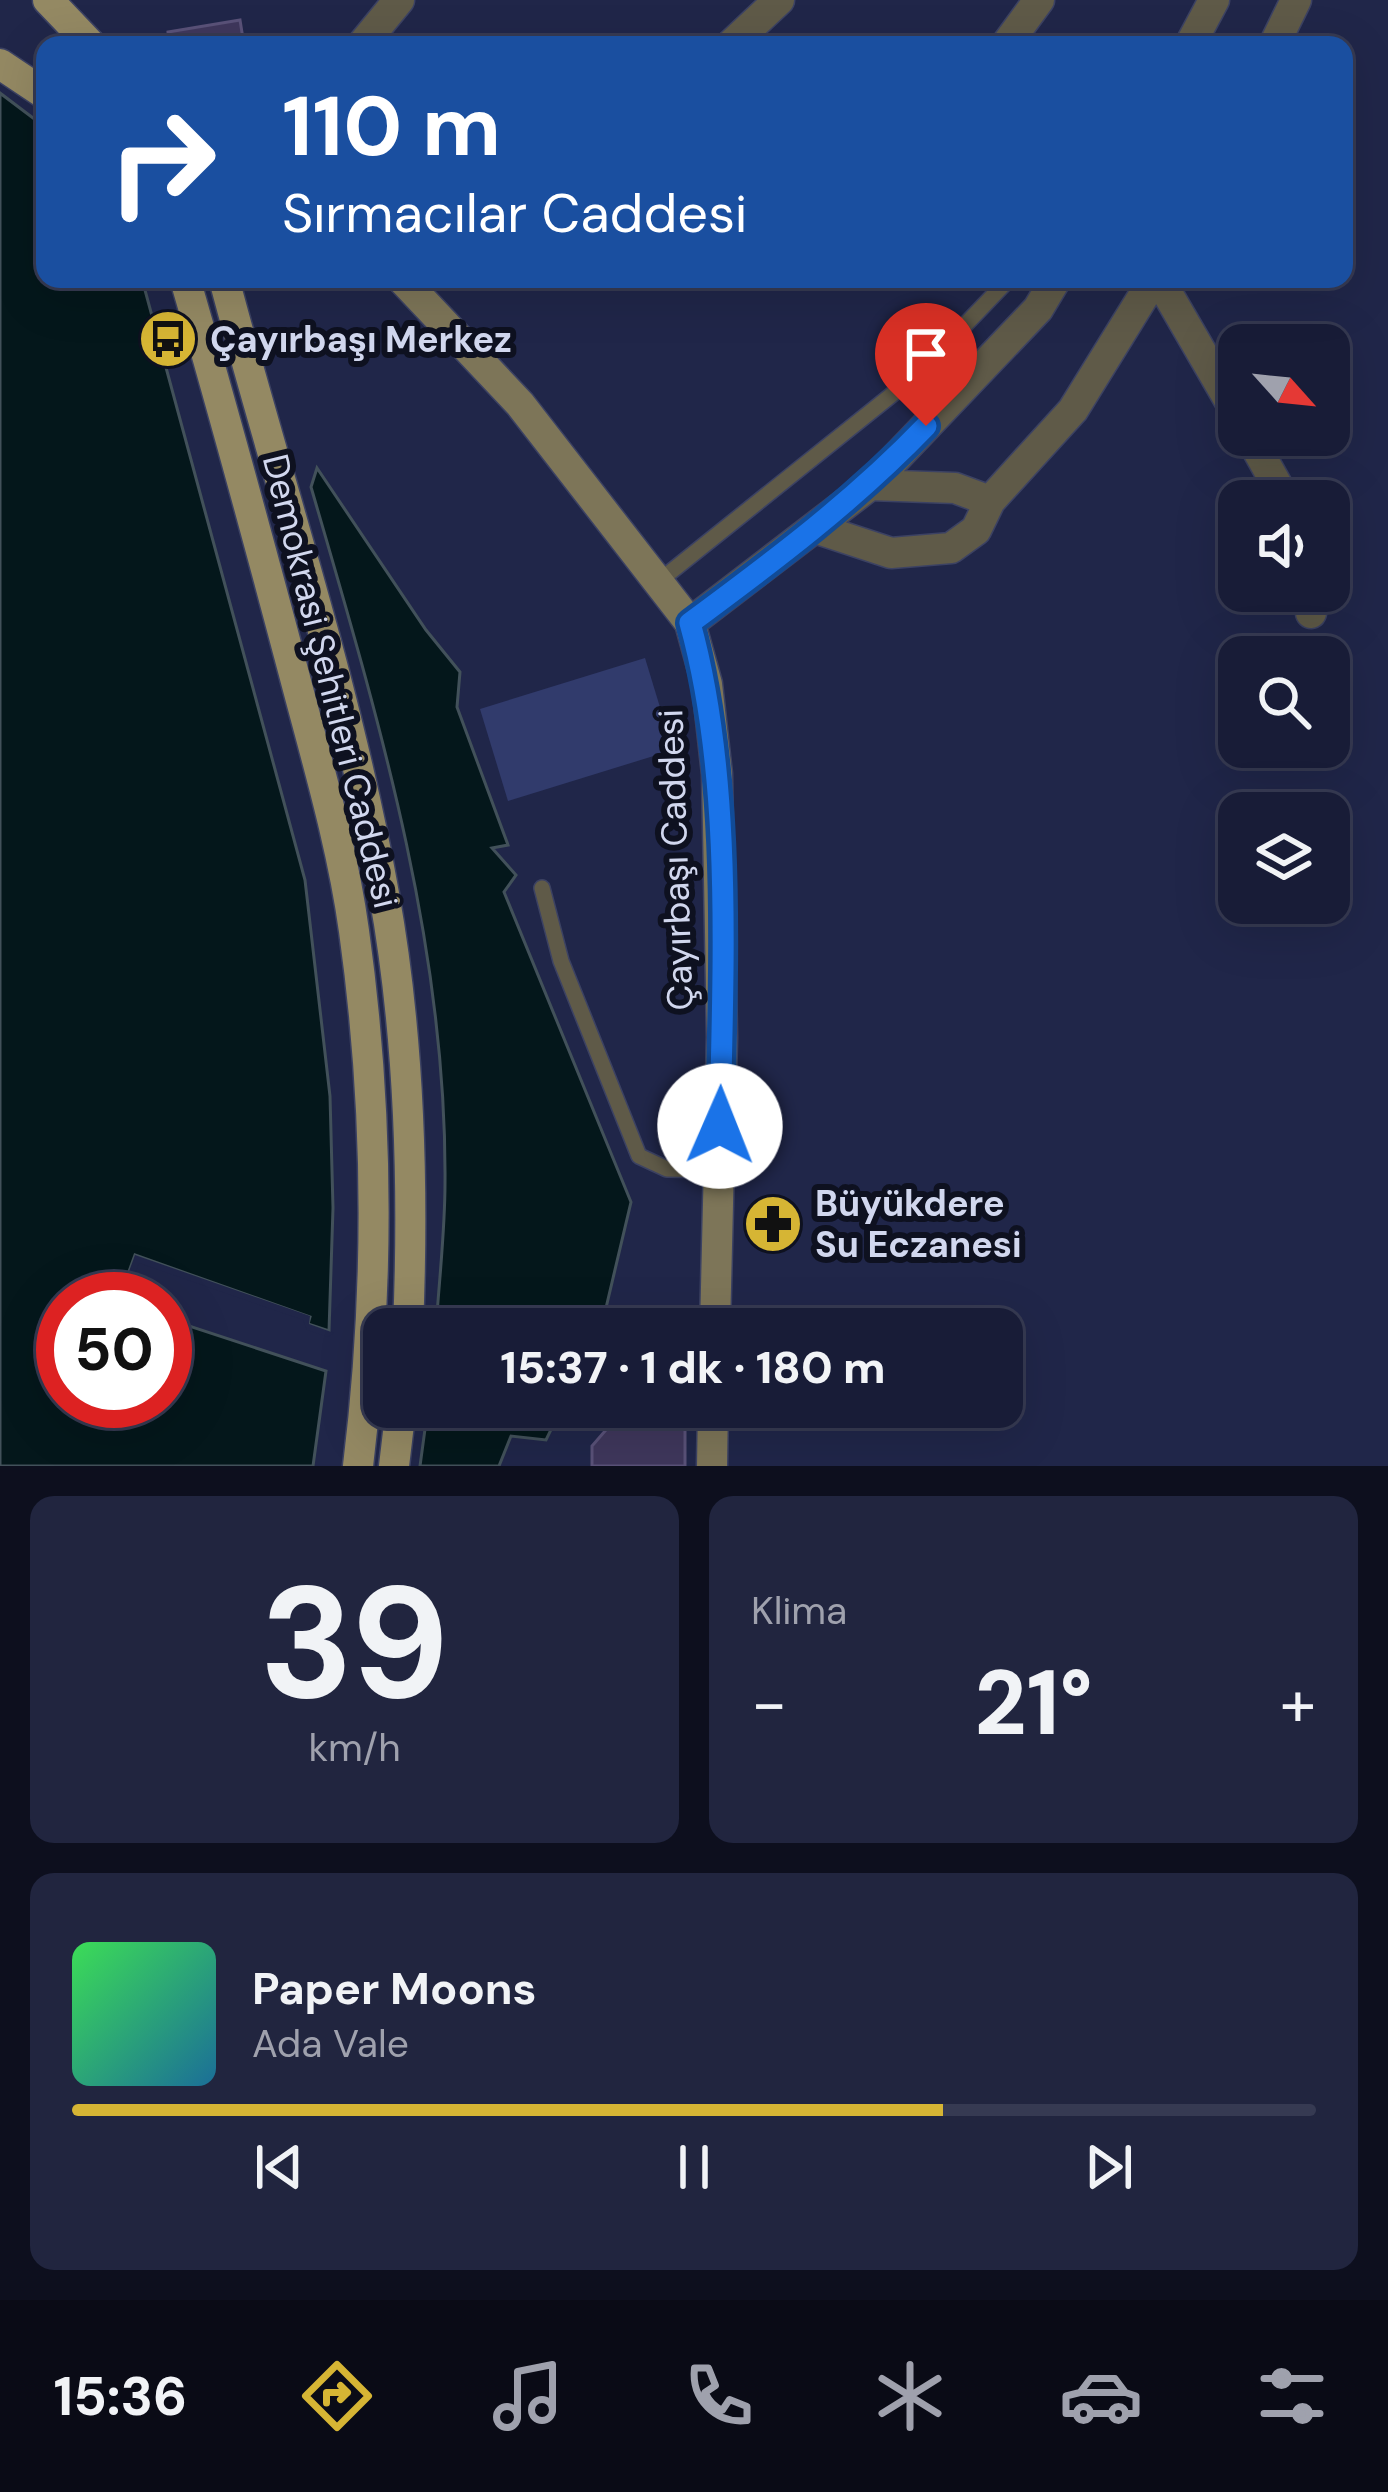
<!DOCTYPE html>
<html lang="tr">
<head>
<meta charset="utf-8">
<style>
  :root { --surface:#181c37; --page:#21253f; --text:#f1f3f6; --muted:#9fa1ad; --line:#363a52; --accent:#d6b534 }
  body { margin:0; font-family:"DM Sans",sans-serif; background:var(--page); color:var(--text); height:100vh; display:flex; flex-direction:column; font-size:45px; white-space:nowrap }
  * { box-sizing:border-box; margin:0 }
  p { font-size:39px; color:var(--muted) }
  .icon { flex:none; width:66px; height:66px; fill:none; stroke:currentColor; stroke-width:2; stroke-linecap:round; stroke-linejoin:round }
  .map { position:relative; height:1466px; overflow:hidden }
  .panel { display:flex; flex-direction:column; gap:30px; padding:30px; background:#0d0f1e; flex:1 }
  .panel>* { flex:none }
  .banner { position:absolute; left:36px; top:36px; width:1317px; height:252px; border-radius:24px; box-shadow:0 12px 48px #0002,0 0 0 3px var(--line); background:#1a4fa0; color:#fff; overflow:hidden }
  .needle { width:78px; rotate:117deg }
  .controls { position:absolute; left:1218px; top:324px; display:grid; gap:24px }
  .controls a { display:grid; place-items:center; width:132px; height:132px; border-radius:24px; background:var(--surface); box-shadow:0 12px 48px #0002,0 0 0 3px var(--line); font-size:60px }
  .speed { position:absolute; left:36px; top:1272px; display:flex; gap:24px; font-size:60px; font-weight:700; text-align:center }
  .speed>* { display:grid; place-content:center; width:156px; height:156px; border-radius:50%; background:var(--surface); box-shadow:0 12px 48px #0002,0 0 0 3px var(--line); line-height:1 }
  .speed .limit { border:18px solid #d22; background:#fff; color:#111 }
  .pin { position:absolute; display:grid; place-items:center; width:102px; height:102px; color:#fff; margin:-123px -51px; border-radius:50% 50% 50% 0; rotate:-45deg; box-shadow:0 0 12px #0007 }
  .pin .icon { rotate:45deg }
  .me { position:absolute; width:132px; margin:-66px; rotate:1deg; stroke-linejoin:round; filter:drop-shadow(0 0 9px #0008) }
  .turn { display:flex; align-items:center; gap:42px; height:252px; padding:0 48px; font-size:54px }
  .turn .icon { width:156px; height:156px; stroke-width:2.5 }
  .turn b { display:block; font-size:84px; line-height:102px }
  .big { font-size:90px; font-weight:800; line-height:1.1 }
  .panel .card { flex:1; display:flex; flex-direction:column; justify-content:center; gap:18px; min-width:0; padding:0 42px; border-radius:24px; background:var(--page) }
  .panel .dial { align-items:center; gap:0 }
  .dial b { font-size:156px; line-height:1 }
  .song { display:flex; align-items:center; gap:36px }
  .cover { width:144px; height:144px; border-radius:18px; background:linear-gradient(135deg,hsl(130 70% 55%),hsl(200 70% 35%)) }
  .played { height:12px; border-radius:6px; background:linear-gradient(90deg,var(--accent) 70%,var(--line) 70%) }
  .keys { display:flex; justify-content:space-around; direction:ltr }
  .heat { display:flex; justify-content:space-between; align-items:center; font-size:66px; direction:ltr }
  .panel .tiles { flex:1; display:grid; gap:30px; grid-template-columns:1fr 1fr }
  .card:last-child { grid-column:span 2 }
  .trip { position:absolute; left:363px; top:1308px; width:660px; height:120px; border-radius:24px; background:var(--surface); box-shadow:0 12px 48px #0002,0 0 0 3px var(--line); font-weight:800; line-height:120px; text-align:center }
  .menu { display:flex; height:192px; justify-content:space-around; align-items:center; background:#0a0b16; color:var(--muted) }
  .menu .icon { width:84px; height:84px }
  .menu .active { color:var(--accent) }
  .menu b { font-size:54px; color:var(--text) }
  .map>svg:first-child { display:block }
  .green { fill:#313b6c }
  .water { fill:#04171b; stroke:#42515a; stroke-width:3 }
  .pier { fill:#202649 }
  .building { fill:#3f375c; stroke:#5a5279; stroke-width:3 }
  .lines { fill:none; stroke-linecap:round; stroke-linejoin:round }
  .service-casing { stroke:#3c4263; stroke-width:18 }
  .minor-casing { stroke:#3c4263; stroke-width:33 }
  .secondary-casing { stroke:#3c4263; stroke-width:33 }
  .primary-casing { stroke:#3c4263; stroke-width:33 }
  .service { stroke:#5f5a48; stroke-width:15 }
  .minor { stroke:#5f5a48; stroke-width:30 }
  .secondary { stroke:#7d7558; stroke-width:30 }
  .primary { stroke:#948963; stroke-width:30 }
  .route-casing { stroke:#114b97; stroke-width:30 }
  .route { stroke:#1a73e8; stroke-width:21 }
  .labels { text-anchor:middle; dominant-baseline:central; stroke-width:12; stroke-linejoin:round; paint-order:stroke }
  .poi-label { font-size:36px; font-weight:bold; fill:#d1d7ee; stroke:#0e1120; text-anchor:start }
  .street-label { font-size:36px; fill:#d1d7ee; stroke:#0e1120 }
</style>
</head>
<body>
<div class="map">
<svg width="1388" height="1466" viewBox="0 0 1388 1466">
  <rect width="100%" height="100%" fill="#202649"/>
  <path class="green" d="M645,658L673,750L508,801L480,709Z"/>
  <path class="water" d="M0,93L45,127V279H142L305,880L330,1096L333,1208L329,1331L308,1324L310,1317L135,1255L119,1299H63V1401H165V1318L326,1371L313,1466H0Z
    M317,468L426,630L460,672L457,707L508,845L492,848L516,875L504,892L631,1202L601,1329H436C439,1281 445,1232 445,1183C447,944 377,714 311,487Z
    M428,1407H562L546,1440L511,1436L499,1466H420Z"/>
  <path class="pier" d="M135,1255L310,1316L309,1324L334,1333L328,1337L307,1330L303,1320L139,1263L126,1299H119Z"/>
  <path class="building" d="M240,20L244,45H169L168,32Z
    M685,1415V1466H592V1446L618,1416Z"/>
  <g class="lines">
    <defs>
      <path id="service" d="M658,582L919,373L1009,279
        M542,888L561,961L639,1156L667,1169L719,1170"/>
      <path id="minor" d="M362,45L399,0
        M731,45L779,0
        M1006,45L1039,0
        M1190,45L1214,0
        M1274,45L1296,0
        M1159,279L1239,417
        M1249,435L1286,501
        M870,485L955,488L990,501
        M818,529L891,553L951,548L976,530L990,501L1073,410L1154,279
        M1310,591L1311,613
        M690,623L870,485L1038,309L1056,279"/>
      <path id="secondary" d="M402,279L520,404L690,623L707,684L717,774L722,1037L715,1329
        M712,1466L713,1407"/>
      <path id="primary" d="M48,0L91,45
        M0,64L45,94
        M185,279C223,410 259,542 294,674C316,758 342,844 354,931C379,1110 380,1287 358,1466
        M224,279C278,483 347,686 384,894C410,1038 414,1184 408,1329
        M394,1466L401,1407"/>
    </defs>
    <use href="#service" class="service-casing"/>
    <use href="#minor" class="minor-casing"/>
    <use href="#secondary" class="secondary-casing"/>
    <use href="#primary" class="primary-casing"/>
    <use href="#service" class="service"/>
    <use href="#minor" class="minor"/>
    <use href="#secondary" class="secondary"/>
    <use href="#primary" class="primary"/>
  </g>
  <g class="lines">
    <defs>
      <path id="route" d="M720,1126C723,964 733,778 690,623C774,561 854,501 926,426"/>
    </defs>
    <use href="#route" class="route-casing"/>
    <use href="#route" class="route"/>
  </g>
  <defs>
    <symbol id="bus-disc" viewBox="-11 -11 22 22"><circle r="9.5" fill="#d6b534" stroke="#0e1120"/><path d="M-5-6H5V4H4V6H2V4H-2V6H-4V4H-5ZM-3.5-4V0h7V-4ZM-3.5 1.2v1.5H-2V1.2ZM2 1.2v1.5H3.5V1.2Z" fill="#111"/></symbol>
    <symbol id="pharmacy-disc" viewBox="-11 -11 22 22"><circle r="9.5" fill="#d6b534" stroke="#0e1120"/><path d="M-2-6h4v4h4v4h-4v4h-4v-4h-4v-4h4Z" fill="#111"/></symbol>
  </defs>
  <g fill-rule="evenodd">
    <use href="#bus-disc" x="135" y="306" width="66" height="66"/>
    <use href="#pharmacy-disc" x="740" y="1191" width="66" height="66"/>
  </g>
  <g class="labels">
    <g class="poi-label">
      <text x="210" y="339">Çayırbaşı Merkez</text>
      <text x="815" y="1203">Büyükdere<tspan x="815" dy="41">Su Eczanesi</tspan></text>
    </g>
    <g class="street-label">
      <text transform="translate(331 681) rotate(76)">Demokrasi Şehitleri Caddesi</text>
      <text transform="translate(675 860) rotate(-92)">Çayırbaşı Caddesi</text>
    </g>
  </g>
</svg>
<div class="controls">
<a><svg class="needle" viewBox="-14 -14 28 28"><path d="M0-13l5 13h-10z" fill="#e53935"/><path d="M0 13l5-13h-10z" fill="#9fa1ad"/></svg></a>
<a><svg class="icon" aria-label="sound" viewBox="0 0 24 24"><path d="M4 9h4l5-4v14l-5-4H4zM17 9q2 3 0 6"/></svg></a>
<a><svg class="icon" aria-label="search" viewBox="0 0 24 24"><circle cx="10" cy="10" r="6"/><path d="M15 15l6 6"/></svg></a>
<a><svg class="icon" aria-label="layers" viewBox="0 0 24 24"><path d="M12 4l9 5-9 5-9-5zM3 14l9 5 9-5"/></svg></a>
</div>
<div class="speed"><div class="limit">50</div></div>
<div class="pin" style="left:926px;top:426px;background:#d93025"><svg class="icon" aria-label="arrive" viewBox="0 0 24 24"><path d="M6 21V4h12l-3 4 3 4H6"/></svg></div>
<svg class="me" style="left:720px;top:1126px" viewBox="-20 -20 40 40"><circle r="19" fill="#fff"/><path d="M0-13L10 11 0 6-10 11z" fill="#1a73e8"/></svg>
<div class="trip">15:37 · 1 dk · 180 m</div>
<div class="banner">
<div class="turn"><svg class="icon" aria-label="right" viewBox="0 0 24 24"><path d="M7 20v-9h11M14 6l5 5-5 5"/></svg><div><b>110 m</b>Sırmacılar Caddesi</div></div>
</div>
</div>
<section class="panel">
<div class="tiles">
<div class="card dial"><b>39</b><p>km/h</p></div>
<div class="card"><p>Klima</p>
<div class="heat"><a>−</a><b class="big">21°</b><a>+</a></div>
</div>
<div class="card">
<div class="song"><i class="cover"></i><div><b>Paper Moons</b><p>Ada Vale</p></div></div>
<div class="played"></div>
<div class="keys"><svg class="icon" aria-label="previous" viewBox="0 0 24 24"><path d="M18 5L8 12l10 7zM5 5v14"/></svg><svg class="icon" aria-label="pause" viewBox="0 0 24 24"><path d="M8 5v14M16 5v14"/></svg><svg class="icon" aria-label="next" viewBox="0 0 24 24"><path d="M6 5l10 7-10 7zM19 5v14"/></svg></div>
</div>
</div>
</section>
<nav class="menu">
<b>15:36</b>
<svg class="icon active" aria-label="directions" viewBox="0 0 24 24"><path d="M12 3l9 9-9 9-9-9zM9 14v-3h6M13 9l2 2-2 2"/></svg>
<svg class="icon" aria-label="music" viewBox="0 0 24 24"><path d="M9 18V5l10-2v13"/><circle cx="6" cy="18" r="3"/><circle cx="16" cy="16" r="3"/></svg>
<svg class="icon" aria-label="phone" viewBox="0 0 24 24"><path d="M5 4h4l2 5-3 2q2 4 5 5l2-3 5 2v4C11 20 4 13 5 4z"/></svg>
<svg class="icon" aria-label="climate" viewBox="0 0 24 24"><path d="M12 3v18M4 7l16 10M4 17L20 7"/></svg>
<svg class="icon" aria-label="car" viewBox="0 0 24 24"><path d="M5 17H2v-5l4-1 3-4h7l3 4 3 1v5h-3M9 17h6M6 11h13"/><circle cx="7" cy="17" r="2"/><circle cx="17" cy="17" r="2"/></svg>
<svg class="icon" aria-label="filters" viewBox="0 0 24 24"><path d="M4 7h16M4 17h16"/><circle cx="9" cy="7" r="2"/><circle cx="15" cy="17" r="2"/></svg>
</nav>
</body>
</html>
